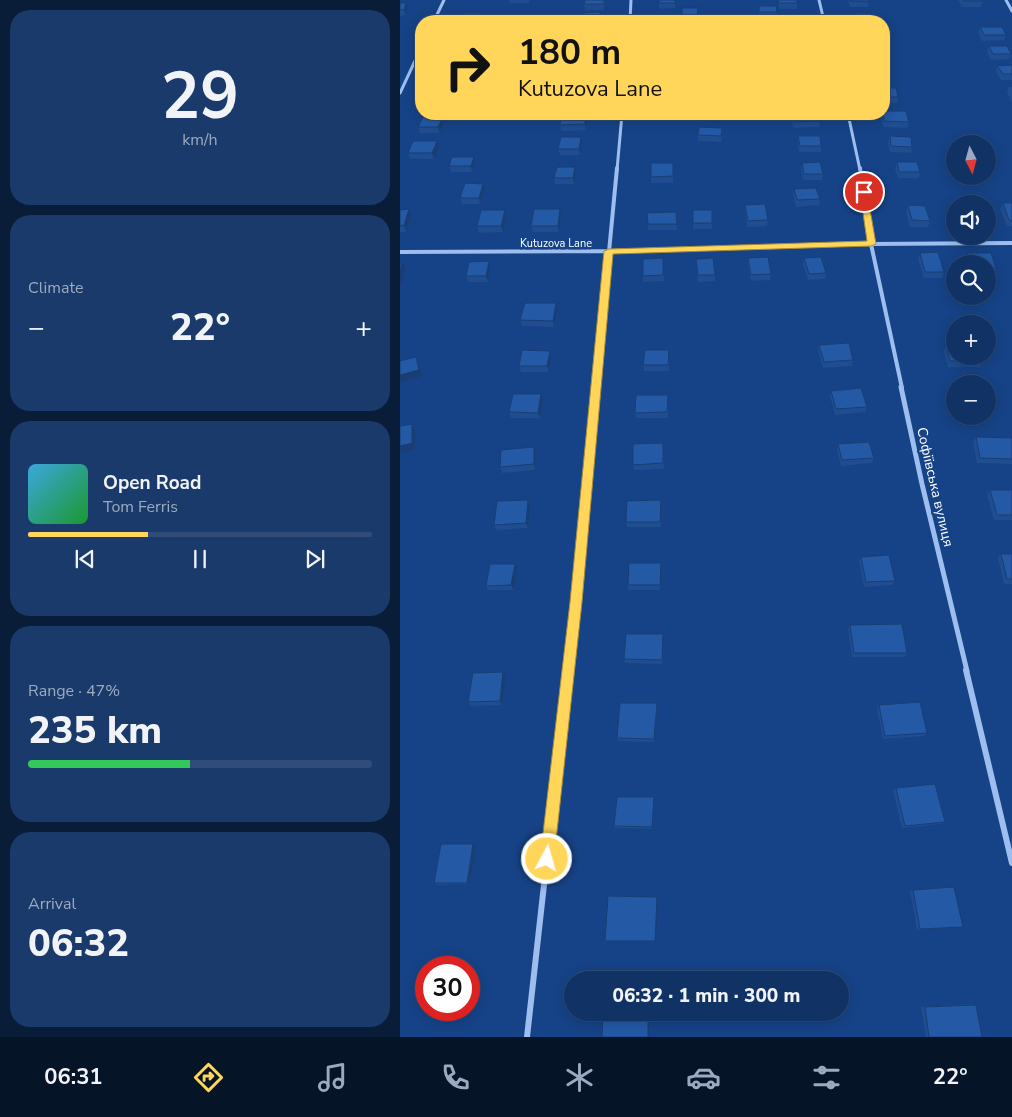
<!DOCTYPE html>
<html lang="en">
<head>
<meta charset="utf-8">
<style>
  :root { --surface:#103265; --page:#193a6b; --text:#f1f3f6; --muted:#9caabf; --line:#304d79; --accent:#ffd65a }
  body { margin:0; font-family:"Nunito Sans",sans-serif; background:var(--page); color:var(--text); height:100vh; display:flex; flex-direction:column; font-size:19px; white-space:nowrap }
  * { box-sizing:border-box; margin:0 }
  p { font-size:16px; color:var(--muted) }
  .icon { flex:none; width:28px; height:28px; fill:none; stroke:currentColor; stroke-width:2; stroke-linecap:round; stroke-linejoin:round }
  .map { position:relative; flex:1; overflow:hidden }
  .drawer { display:flex; flex-direction:column; gap:10px; padding:10px; background:#091c38; width:400px }
  .drawer>* { flex:none }
  .top-card { position:absolute; left:15px; top:15px; width:475px; height:105px; border-radius:20px; box-shadow:0 2px 12px #0003,0 0 0 1px var(--line); background:#ffd65a; color:#111; overflow:hidden }
  .needle { width:32px; rotate:174deg }
  .tools { position:absolute; left:546px; top:135px; display:grid; gap:10px }
  .tools a { display:grid; place-items:center; width:50px; height:50px; border-radius:50%; background:var(--surface); box-shadow:0 2px 12px #0003,0 0 0 1px var(--line); font-size:25px }
  .speed { position:absolute; left:15px; top:956px; display:flex; gap:10px; font-size:25px; font-weight:700; text-align:center }
  .speed>* { display:grid; place-content:center; width:65px; height:65px; border-radius:50%; background:var(--surface); box-shadow:0 2px 12px #0003,0 0 0 1px var(--line); line-height:1 }
  .speed .limit { border:8px solid #d22; background:#fff; color:#111 }
  .pin { position:absolute; display:grid; place-items:center; width:42px; height:42px; color:#fff; margin:-21px; border:2px solid #fff; border-radius:50%; box-shadow:0 1px 5px #0007 }
  .me { position:absolute; width:55px; margin:-28px; rotate:6deg; stroke-linejoin:round; filter:drop-shadow(0 0 4px #0008) }
  .turn { display:flex; align-items:center; gap:18px; height:105px; padding:0 20px; font-size:22px }
  .turn .icon { width:65px; height:65px; stroke-width:2.5 }
  .turn b { display:block; font-size:35px; line-height:42px }
  .big { font-size:38px; font-weight:800; line-height:1.1 }
  .drawer .widget { flex:1; display:flex; flex-direction:column; justify-content:center; gap:8px; min-width:0; padding:0 18px; border-radius:20px; background:var(--page) }
  .drawer .dial { align-items:center; gap:0 }
  .dial b { font-size:65px; line-height:1 }
  .song { display:flex; align-items:center; gap:15px }
  .cover { width:60px; height:60px; border-radius:8px; background:linear-gradient(135deg,hsl(200 70% 55%),hsl(130 70% 35%)) }
  .played { height:5px; border-radius:2px; background:linear-gradient(90deg,var(--accent) 35%,var(--line) 35%) }
  .keys { display:flex; justify-content:space-around; direction:ltr }
  .heat { display:flex; justify-content:space-between; align-items:center; font-size:28px; direction:ltr }
  .charge { height:8px; border-radius:4px; background:linear-gradient(90deg,#34c759 47%,var(--line) 0) }
  .trip { position:absolute; left:164px; top:971px; width:285px; height:50px; border-radius:25px; background:var(--surface); box-shadow:0 2px 12px #0003,0 0 0 1px var(--line); font-weight:800; line-height:50px; text-align:center }
  .tab-bar { display:flex; height:80px; justify-content:space-around; align-items:center; background:#061428; color:var(--muted) }
  .tab-bar .icon { width:35px; height:35px }
  .tab-bar .active { color:var(--accent) }
  .tab-bar b { font-size:22px; color:var(--text) }
  main { display:flex; flex:1; min-height:0 }
  .map>svg:first-child { display:block }
  .lines { fill:none; stroke-linecap:round; stroke-linejoin:round }
  .street-far3 { stroke:#9dbeee; stroke-width:3 }
  .street-far2 { stroke:#9dbeee; stroke-width:4 }
  .street-far1 { stroke:#9dbeee; stroke-width:5 }
  .street { stroke:#9dbeee; stroke-width:6 }
  .wall { fill:#1f4d8f }
  .shaded-wall { fill:#193e74 }
  .building { fill:#2459a6; stroke:#193e74 }
  .route { fill:#ffd65a; stroke:#a68b3a }
  .labels { text-anchor:middle; dominant-baseline:central; stroke-width:5; stroke-linejoin:round; paint-order:stroke }
  .far-street-label { font-size:11px; fill:#fff; stroke:#164387 }
  .street-label { font-size:14px; fill:#fff; stroke:#164387 }
</style>
</head>
<body>
<main>
<section class="drawer">
<div class="widget dial"><b>29</b><p>km/h</p></div>
<div class="widget"><p>Climate</p>
<div class="heat"><a>−</a><b class="big">22°</b><a>+</a></div>
</div>
<div class="widget">
<div class="song"><i class="cover"></i><div><b>Open Road</b><p>Tom Ferris</p></div></div>
<div class="played"></div>
<div class="keys"><svg class="icon" aria-label="previous" viewBox="0 0 24 24"><path d="M18 5L8 12l10 7zM5 5v14"/></svg><svg class="icon" aria-label="pause" viewBox="0 0 24 24"><path d="M8 5v14M16 5v14"/></svg><svg class="icon" aria-label="next" viewBox="0 0 24 24"><path d="M6 5l10 7-10 7zM19 5v14"/></svg></div>
</div>
<div class="widget"><p>Range · 47%</p><b class="big">235 km</b><div class="charge"></div></div>
<div class="widget"><p>Arrival</p><b class="big">06:32</b></div>
</section>
<div class="map">
<svg width="612" height="1037" viewBox="0 0 612 1037">
  <rect width="100%" height="100%" fill="#164387"/>
  <g class="lines">
    <path class="street-far3" d="M419,0L424,21
      M606,0L612,11
      M34,21L44,0
      M230,21L231,0
      M0,93L21,48
      M448,114L460,170
      M217,170L222,114"/>
    <path class="street-far2" d="M460,168L471,244L502,388
      M0,252L209,251L471,244L612,243
      M196,388L217,168"/>
    <path class="street-far1" d="M501,387L522,484L567,671
      M168,671L196,387"/>
    <path class="street" d="M566,670L612,863
      M127,1037L168,670"/>
  </g>
  <path class="wall" d="M110,0H130L129,3H110Z
    M185,0H205L204,10H185L184,4Z
    M259,0L275,3V8L259,9Z
    M378,0H397V9H379Z
    M448,0H469L468,7H450Z
    M558,0H583V1L581,7H562Z
    M0,3H6L8,9L6,15L0,16Z
    M359,6L377,12L376,18H359Z
    M282,8H298L297,21H282Z
    M454,13L474,18L473,21H454L453,19Z
    M580,27L606,35L604,40L582,41L578,33Z
    M589,46L611,54L609,59L591,60L587,52Z
    M484,47L486,56L485,62H484Z
    M612,65V80H601L596,72L597,66Z
    M609,87H612V102L607,93Z
    M484,88L498,97L497,103H484Z
    M392,114L420,121L419,127L393,128L391,119Z
    M482,114L509,122L507,128L483,127L481,117Z
    M43,117L44,123L40,133H20L18,127Z
    M186,118V130L161,131L160,125Z
    M322,128L321,142L298,141V135Z
    M398,136L421,146V152H399L398,142Z
    M490,136L512,147L511,153L490,152L488,142Z
    M182,143L180,155H160L158,149Z
    M39,147L34,159H10L8,153Z
    M74,157L75,163L72,172H51L49,166Z
    M497,162L520,172L519,178H498L495,168Z
    M273,163V183H251V177Z
    M402,163L423,174L422,180H403L401,169Z
    M175,167L176,173L174,184H155L154,178Z
    M394,189L420,199L419,205L396,207L393,195Z
    M85,190L80,204H62L60,198Z
    M603,203H612V226H607L600,209Z
    M345,205L368,220L367,226L347,227L345,211Z
    M508,205L530,221L528,227H510L506,212Z
    M9,209L11,215L6,232H0V210Z
    M160,209L161,215L159,232H133L131,226Z
    M551,209H555V228H553L549,215Z
    M105,210L106,216L103,232L79,233L77,226Z
    M293,210H312V229H293Z
    M276,212L277,230H248L247,213Z
    M520,253L544,272L542,278H524L518,259Z
    M567,253L596,268L594,274H588V264H566L565,259Z
    M263,258L264,281L243,282V276Z
    M348,258L371,274L370,280L351,281L348,264Z
    M404,258L426,273L425,279L408,280L403,264Z
    M296,259L315,275V281L298,282Z
    M90,267L88,282H68L66,276Z
    M156,303L158,309L154,327L122,326L120,320Z
    M419,345L453,360L452,366L423,368L418,351Z
    M546,345L582,361L580,367H548L544,351Z
    M269,350V371H244L243,365Z
    M150,351L151,356L149,372H121L119,366Z
    M588,386L595,404L592,410H588Z
    M431,391L467,407L465,412L435,415L430,396Z
    M268,395V418H236L235,413Z
    M143,400L140,418H111L109,412Z
    M576,437L612,438V464L577,463L573,442Z
    M263,443L264,469L234,470L233,465Z
    M438,444L474,458L472,463L441,466L437,450Z
    M136,452L135,470L102,473L100,467Z
    M590,490H612V520H594L587,495Z
    M128,500L130,505L128,528L96,530L94,525Z
    M261,506V527H227L226,522Z
    M601,554H612V584H604L598,558Z
    M461,557L495,581L492,585L464,587L459,561Z
    M261,563L260,590H228V585Z
    M115,564L117,568L114,590H88L86,586Z
    M450,625L507,653L505,657H452L448,629Z
    M263,634L264,638L262,664L225,663L224,659Z
    M106,676L102,705L71,706L68,702Z
    M479,705L527,733L524,736L483,739L477,708Z
    M257,707L255,742L218,741L217,738Z
    M496,788L545,822L541,824L502,828L493,791Z
    M254,800L253,829L215,828L214,826Z
    M73,844L76,846L70,884L38,885L34,883Z
    M513,890L563,927L517,930L510,891Z
    M258,898L256,941H205Z
    M571,1004L576,1005L582,1037H526L521,1007Z"/>
  <path class="shaded-wall" d="M6,3L8,9L6,15L4,10Z
    M84,13L85,19L84,21H80Z
    M186,114V130L185,124Z
    M43,117L44,123L40,133L38,127Z
    M181,137L182,143L180,155L179,149Z
    M37,141L39,147L34,159L32,153Z
    M74,157L75,163L72,172L71,166Z
    M175,167L176,173L174,184L173,178Z
    M83,184L85,190L80,204L79,198Z
    M9,209L11,215L6,232L4,225Z
    M160,209L161,215L159,232L158,226Z
    M105,210L106,216L103,232L101,226Z
    M89,261L90,267L88,282L86,276Z
    M2,262L5,268L1,285L0,282V273Z
    M156,303L158,309L154,327L153,321Z
    M150,351L151,356L149,372L147,366Z
    M16,357L18,362L22,376L0,382V375Z
    M141,394L143,400L140,418L138,413Z
    M12,424L15,430V449L0,452V446Z
    M134,447L136,452L135,470L134,464Z
    M128,500L130,505L128,528L126,523Z
    M115,564L117,568L114,590L111,585Z
    M263,634L264,638L262,664V660Z
    M103,672L106,676L102,705L100,701Z
    M257,703V707L255,742L254,739Z
    M254,797V800L253,829L252,827Z
    M73,844L76,846L70,884L67,883Z
    M257,897L258,898L256,941H255Z
    M248,1012H249V1037H248Z"/>
  <path class="building" d="M185,0H204V4H184Z
    M259,0H275V3H259Z
    M378,0H397V3H379Z
    M450,0H469V2L450,1Z
    M563,0H583V1H563Z
    M0,3H6L4,10H0Z
    M359,6H376L377,12H359Z
    M282,8H298L297,17H282Z
    M200,12V21H182V13Z
    M63,13H84L80,21H59Z
    M454,13H471L474,18L456,19Z
    M580,27H602L606,35H584Z
    M589,46H607L611,54H593Z
    M484,47L486,56H484Z
    M612,65V74H603L597,66Z
    M484,88H496L498,97H484Z
    M484,111H506L509,122L484,121L483,114H484Z
    M161,114H185V124L160,125Z
    M392,114H418L420,121L393,122Z
    M23,117H43L38,127H18Z
    M299,127L322,128L321,136L298,135Z
    M398,136H420L421,146H400Z
    M490,136L511,137L512,147L491,146Z
    M161,137H181L179,149H158Z
    M13,141H37L32,153H8Z
    M52,157H74L71,166H49Z
    M420,162L423,174H404L402,163Z
    M497,162H517L520,172H499Z
    M251,163H273V176L251,177Z
    M157,167H175L173,178H154Z
    M65,183L83,184L79,198H60Z
    M416,188L420,199L397,200L394,189Z
    M603,203H612V220H609Z
    M365,204L368,220L348,221L345,205Z
    M508,205L525,206L530,221L512,220Z
    M9,209L4,225L0,226V210Z
    M134,209H160L158,226H131Z
    M551,209H555V222Z
    M81,210H105L101,226H77Z
    M293,210H312V223H293Z
    M276,212L277,224H248L247,213Z
    M538,252L544,272H525L520,253Z
    M567,253H591L596,268H588V264H571Z
    M368,257L371,274L351,275L348,258Z
    M421,257L426,273L409,274L404,258Z
    M263,258V275L243,276V259Z
    M313,258L315,275H298L296,259Z
    M89,261L86,276H66L69,262Z
    M2,262L0,273V263Z
    M125,303H156L153,321L120,320Z
    M449,343L453,360L424,362L419,345Z
    M546,345H555V356H581L582,361H550Z
    M122,350L150,351L147,366H119Z
    M245,350H269L268,365H243Z
    M16,357L19,370L0,375V361Z
    M588,386H591L595,404H588Z
    M461,388L467,407L436,409L431,391Z
    M113,394H141L138,413L109,412Z
    M236,395H268L267,412L235,413Z
    M12,424V443L0,446V426Z
    M576,437L612,438V459L580,458Z
    M469,442L474,458L442,460L438,444Z
    M263,443V463L233,465V444Z
    M134,447V464L100,467L101,450Z
    M590,490H612V515H597Z
    M128,500L126,523L94,525L97,501Z
    M261,500L260,522H226L227,501Z
    M601,554H612V579H607Z
    M489,555L495,581L466,582L461,557Z
    M229,563H261L260,585H228Z
    M90,564H115L111,585L86,586Z
    M502,624L507,653H454L450,625Z
    M226,634H263L262,660L224,659Z
    M103,672L100,701L68,702L73,673Z
    M520,702L527,733L485,736L479,705Z
    M220,703H257L254,739L217,738Z
    M535,784L545,822L505,826L496,788Z
    M217,797H254L252,827L214,826Z
    M41,844H73L67,883H34Z
    M554,887L563,927L520,929L513,890Z
    M208,896L257,897L255,941H205Z
    M576,1005L582,1037H529L525,1007Z
    M203,1012H248V1037H202Z"/>
  <path class="route" d="M464,189L467,192L476,244L471,246L213,254L182,602L154,859L152,864L147,866L142,864L140,859L170,602L204,251L209,249L467,241L460,192Z"/>
  <g class="labels">
    <g class="far-street-label">
      <text x="156" y="243">Kutuzova Lane</text>
    </g>
    <g class="street-label">
      <text transform="translate(535 487) rotate(77)">Софіївська вулиця</text>
    </g>
  </g>
</svg>
<div class="tools">
<a><svg class="needle" viewBox="-14 -14 28 28"><path d="M0-13l5 13h-10z" fill="#e53935"/><path d="M0 13l5-13h-10z" fill="#9caabf"/></svg></a>
<a><svg class="icon" aria-label="sound" viewBox="0 0 24 24"><path d="M4 9h4l5-4v14l-5-4H4zM17 9q2 3 0 6"/></svg></a>
<a><svg class="icon" aria-label="search" viewBox="0 0 24 24"><circle cx="10" cy="10" r="6"/><path d="M15 15l6 6"/></svg></a>
<a>+</a>
<a>−</a>
</div>
<div class="speed"><div class="limit">30</div></div>
<div class="pin" style="left:464px;top:192px;background:#d93025"><svg class="icon" aria-label="arrive" viewBox="0 0 24 24"><path d="M6 21V4h12l-3 4 3 4H6"/></svg></div>
<svg class="me" style="left:147px;top:859px" viewBox="-20 -20 40 40"><circle r="17" fill="#ffd65a" stroke="#fff" stroke-width="3"/><path d="M0-11L8 9 0 5-8 9z" fill="#fff"/></svg>
<div class="trip">06:32 · 1 min · 300 m</div>
<div class="top-card">
<div class="turn"><svg class="icon" aria-label="right" viewBox="0 0 24 24"><path d="M7 20v-9h11M14 6l5 5-5 5"/></svg><div><b>180 m</b>Kutuzova Lane</div></div>
</div>
</div>
</main>
<nav class="tab-bar">
<b>06:31</b>
<svg class="icon active" aria-label="directions" viewBox="0 0 24 24"><path d="M12 3l9 9-9 9-9-9zM9 14v-3h6M13 9l2 2-2 2"/></svg>
<svg class="icon" aria-label="music" viewBox="0 0 24 24"><path d="M9 18V5l10-2v13"/><circle cx="6" cy="18" r="3"/><circle cx="16" cy="16" r="3"/></svg>
<svg class="icon" aria-label="phone" viewBox="0 0 24 24"><path d="M5 4h4l2 5-3 2q2 4 5 5l2-3 5 2v4C11 20 4 13 5 4z"/></svg>
<svg class="icon" aria-label="climate" viewBox="0 0 24 24"><path d="M12 3v18M4 7l16 10M4 17L20 7"/></svg>
<svg class="icon" aria-label="car" viewBox="0 0 24 24"><path d="M5 17H2v-5l4-1 3-4h7l3 4 3 1v5h-3M9 17h6M6 11h13"/><circle cx="7" cy="17" r="2"/><circle cx="17" cy="17" r="2"/></svg>
<svg class="icon" aria-label="filters" viewBox="0 0 24 24"><path d="M4 7h16M4 17h16"/><circle cx="9" cy="7" r="2"/><circle cx="15" cy="17" r="2"/></svg>
<b>22°</b>
</nav>
</body>
</html>
